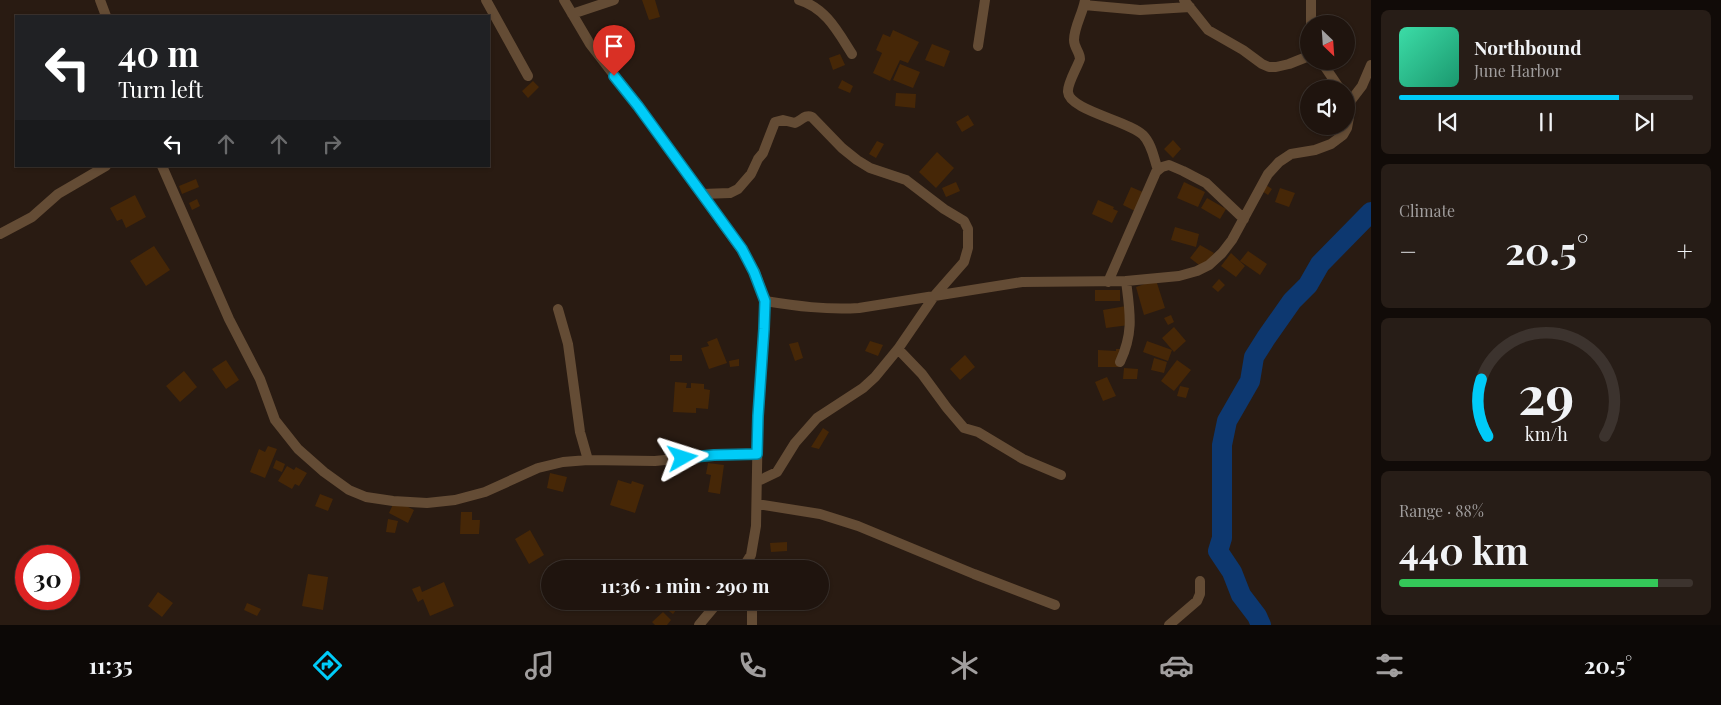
<!DOCTYPE html>
<html lang="en">
<head>
<meta charset="utf-8">
<style>
  :root { --surface:#1f140e; --page:#271d17; --text:#f1f3f6; --muted:#a19e9e; --line:#3c332e; --accent:#00cbf8 }
  body { margin:0; font-family:"Playfair Display",serif; background:var(--page); color:var(--text); height:100vh; display:flex; flex-direction:column; font-size:19px; white-space:nowrap }
  * { box-sizing:border-box; margin:0 }
  p { font-size:16px; color:var(--muted) }
  .icon { flex:none; width:28px; height:28px; fill:none; stroke:currentColor; stroke-width:2; stroke-linecap:round; stroke-linejoin:round }
  .map { position:relative; flex:1; overflow:hidden }
  .drawer { display:flex; flex-direction:column; gap:10px; padding:10px; background:#110b08; width:350px }
  .drawer>* { flex:none }
  .banner { position:absolute; left:15px; top:15px; width:475px; height:152px; border-radius:0px; box-shadow:0 1px 4px #0004,0 0 0 1px var(--line); background:#202124; color:#fff; overflow:hidden }
  .needle { width:32px; rotate:155deg }
  .fabs { position:absolute; left:1300px; top:15px; display:grid; gap:10px }
  .fabs a { display:grid; place-items:center; width:55px; height:55px; border-radius:50%; background:var(--surface); box-shadow:0 1px 4px #0004,0 0 0 1px var(--line); font-size:25px }
  .speed { position:absolute; left:15px; top:545px; display:flex; gap:10px; font-size:25px; font-weight:700; text-align:center }
  .speed>* { display:grid; place-content:center; width:65px; height:65px; border-radius:50%; background:var(--surface); box-shadow:0 1px 4px #0004,0 0 0 1px var(--line); line-height:1 }
  .speed .limit { border:8px solid #d22; background:#fff; color:#111 }
  .pin { position:absolute; display:grid; place-items:center; width:42px; height:42px; color:#fff; margin:-51px -21px; border-radius:50% 50% 50% 0; rotate:-45deg; box-shadow:0 0 5px #0007 }
  .pin .icon { rotate:45deg }
  .me { position:absolute; width:55px; margin:-28px; rotate:84deg; stroke-linejoin:round; filter:drop-shadow(0 0 4px #0008) }
  .turn { display:flex; align-items:center; gap:18px; height:105px; padding:0 20px; font-size:22px }
  .turn .icon { width:65px; height:65px; stroke-width:2.5 }
  .turn b { display:block; font-size:35px; line-height:42px }
  .lanes { display:flex; align-items:center; height:48px; padding:0 20px; background:#0003; justify-content:center; gap:25px; direction:ltr }
  .lanes .off { opacity:.35 }
  .big { font-size:38px; font-weight:700; line-height:1.1 }
  .drawer .tile { flex:1; display:flex; flex-direction:column; justify-content:center; gap:8px; min-width:0; padding:0 18px; border-radius:8px; background:var(--page) }
  .drawer .dial { align-items:center; gap:0 }
  .dial svg { height:130px; overflow:visible; fill:none; stroke:var(--line); stroke-width:7; stroke-linecap:round; text-anchor:middle }
  .dial text { fill:var(--text); stroke:none }
  .song { display:flex; align-items:center; gap:15px }
  .cover { width:60px; height:60px; border-radius:8px; background:linear-gradient(135deg,hsl(160 70% 55%),hsl(160 70% 35%)) }
  .played { height:5px; border-radius:2px; background:linear-gradient(90deg,var(--accent) 75%,var(--line) 75%) }
  .keys { display:flex; justify-content:space-around; direction:ltr }
  .heat { display:flex; justify-content:space-between; align-items:center; font-size:28px; direction:ltr }
  .charge { height:8px; border-radius:4px; background:linear-gradient(90deg,#34c759 88%,var(--line) 0) }
  .trip { position:absolute; left:541px; top:560px; width:288px; height:50px; border-radius:25px; background:var(--surface); box-shadow:0 1px 4px #0004,0 0 0 1px var(--line); font-weight:700; line-height:50px; text-align:center }
  .dock { display:flex; height:80px; justify-content:space-around; align-items:center; background:#0c0806; color:var(--muted) }
  .dock .icon { width:35px; height:35px }
  .dock .on { color:var(--accent) }
  .dock b { font-size:22px; color:var(--text) }
  main { display:flex; flex:1; min-height:0 }
  .map>svg:first-child { display:block }
  .lines { fill:none; stroke-linecap:round; stroke-linejoin:round }
  .river { stroke:#0d3870; stroke-width:20 }
  .building { fill:#462707 }
  .street { stroke:#644c35; stroke-width:10 }
  .route-casing { stroke:#0084a1; stroke-width:12 }
  .route { stroke:#00cbf8; stroke-width:9 }
</style>
</head>
<body>
<main>
<div class="map">
<svg width="1371" height="625" viewBox="0 0 1371 625">
  <rect width="100%" height="100%" fill="#291b12"/>
  <g class="lines">
    <path class="river" d="M1261,625L1257,616L1241,595L1232,572L1218,551L1222,538V445L1227,421L1250,381L1254,357L1266,338L1292,301L1308,285L1320,264L1371,212"/>
  </g>
  <path class="building" d="M642,0H655L660,17L649,20Z
    M893,30L919,42L908,63L900,60L890,81L873,73L882,53L876,50L883,34L890,37Z
    M932,44L950,51L944,67L925,60Z
    M840,54L845,65L833,70L829,58Z
    M900,64L920,72L913,88L893,80Z
    M842,80L853,86L850,93L838,88Z
    M533,81L539,87L528,98L522,91Z
    M896,93L916,94L915,108L895,106Z
    M968,115L974,125L962,132L956,122Z
    M1173,140L1181,149L1173,158L1164,149Z
    M877,141L884,144L876,158L869,154Z
    M937,152L954,168L936,188L919,172Z
    M196,179L199,187L182,194L179,186Z
    M956,182L960,191L946,197L942,188Z
    M1184,182L1205,192L1198,207L1177,198Z
    M1266,185L1272,189L1268,195L1262,191Z
    M1131,187L1145,193L1137,212L1123,205Z
    M1280,188L1295,193L1289,207L1275,202Z
    M135,195L146,217L126,228L122,219L117,221L110,208Z
    M1207,198L1226,209L1220,219L1201,208Z
    M197,199L200,206L192,210L189,203Z
    M1098,200L1114,207L1113,209L1118,211L1112,223L1092,214Z
    M1175,227L1199,234L1196,247L1171,240Z
    M1200,245L1214,253L1203,268L1190,258Z
    M154,246L170,270L146,286L130,261Z
    M1248,251L1267,264L1260,275L1240,261Z
    M1231,253L1245,266L1236,277L1221,266Z
    M1219,279L1225,285L1218,292L1212,287Z
    M1156,280L1165,308L1144,315L1136,287Z
    M1095,290H1120V301H1095Z
    M1126,306L1129,325L1106,328L1103,310Z
    M1171,315L1174,322L1168,325L1164,318Z
    M1174,327L1186,341L1174,352L1162,338Z
    M717,338L727,363L709,369L701,348L709,346L707,342Z
    M870,341L883,345L878,356L865,351Z
    M1147,341L1172,350L1168,361L1143,352Z
    M798,342L803,358L795,361L789,344Z
    M1116,349H1121L1120,367H1098V350L1116,351Z
    M670,355H682V361H670Z
    M965,355L975,367L960,380L950,369Z
    M1154,358L1167,362L1164,373L1151,370Z
    M739,359V366L730,367L729,361Z
    M226,360L239,380L226,389L212,369Z
    M1177,360L1191,370L1174,391L1161,381Z
    M1124,368L1138,369L1137,379H1123Z
    M184,371L197,387L180,402L166,386Z
    M1107,377L1116,396L1103,401L1095,382Z
    M675,382L687,383L686,388H691V383L704,384V389L710,390L708,409L696,408V413L673,412Z
    M1180,386L1189,388L1186,398L1177,396Z
    M823,428L829,432L819,449L811,447Z
    M268,446L277,449L265,478L250,472L259,449L265,452Z
    M276,460L285,464L282,472L273,468Z
    M708,463L724,465L720,494L708,492L711,475L706,474Z
    M287,466L294,470L296,467L307,473L299,486L295,484L292,489L278,481Z
    M550,473L567,477L563,492L547,488Z
    M618,480L631,484L632,481L644,485L635,513L610,505Z
    M320,494L333,499L328,511L315,506Z
    M395,500L414,510L408,523L389,513Z
    M461,512H472V520H480L479,534H460Z
    M388,519L398,521L395,533L386,532Z
    M530,530L544,555L529,564L515,539Z
    M787,542V551L771,552L770,543Z
    M308,574L328,577L323,610L302,606Z
    M444,582L454,606L430,616L423,599L418,602L412,589L420,586L422,592Z
    M158,592L173,603L162,617L148,606Z
    M661,601H683L673,614L659,604Z
    M247,603L261,609L257,616L244,610Z
    M663,612L671,620L667,625H655L652,622Z"/>
  <g class="lines">
    <path class="street" d="M100,0L106,16
      M486,0L528,76
      M564,0L590,44L638,106L741,249L755,272L765,301L764,329L758,416L756,526L751,555L742,569
      M799,0C826,8 838,32 852,54
      M1085,0C1083,13 1074,27 1074,40C1074,48 1080,52 1080,59C1077,68 1067,84 1068,92C1069,110 1129,121 1143,135C1152,144 1154,159 1158,170
      M1184,0L1208,30L1243,50L1262,64L1269,67H1276L1289,64L1309,56
      M1311,0V24
      M1084,5L1140,10L1190,7
      M572,14L614,0
      M978,46L985,0
      M1321,61L1340,89
      M162,166L229,319L260,379L275,420L298,449L324,472L349,490L366,497L393,501L427,503L455,500L485,492L538,468L563,462L588,460L655,461L714,455L757,454
      M702,194L730,193L738,189L751,174L758,159L763,153L775,122L783,120L795,123C802,120 805,114 812,117L842,148L857,160L870,168L906,180L944,209L964,221L968,229V248L964,262L935,295L898,349L875,377L863,388L817,418L795,443L777,472L758,481
      M0,234L32,217L58,194L106,166
      M1108,282L1156,172L1162,167L1169,165L1183,171L1206,183L1244,219
      M765,301C796,306 826,310 859,308L1022,282L1126,281L1179,276L1197,271L1209,265L1222,253L1232,240L1268,174L1279,162L1291,154L1315,150L1331,144L1343,135L1347,128L1349,117V103L1362,86L1371,65
      M558,309L568,344L580,432L588,460
      M898,349L922,374L947,408L964,428L978,432L1023,459L1061,475
      M1120,362C1134,332 1130,313 1126,281
      M757,504L820,514L858,526L974,574L1055,605
      M699,625L719,601
      M752,625V601
      M1169,625L1197,601L1200,594V581"/>
  </g>
  <g class="lines">
    <defs>
      <path id="route" d="M614,76L638,106L742,249L754,272L765,301L764,329L758,416L757,454L714,455L683,458"/>
    </defs>
    <use href="#route" class="route-casing"/>
    <use href="#route" class="route"/>
  </g>
</svg>
<div class="fabs">
<a><svg class="needle" viewBox="-14 -14 28 28"><path d="M0-13l5 13h-10z" fill="#e53935"/><path d="M0 13l5-13h-10z" fill="#a19e9e"/></svg></a>
<a><svg class="icon" aria-label="sound" viewBox="0 0 24 24"><path d="M4 9h4l5-4v14l-5-4H4zM17 9q2 3 0 6"/></svg></a>
</div>
<div class="speed"><div class="limit">30</div></div>
<div class="pin" style="left:614px;top:76px;background:#d93025"><svg class="icon" aria-label="arrive" viewBox="0 0 24 24"><path d="M6 21V4h12l-3 4 3 4H6"/></svg></div>
<svg class="me" style="left:683px;top:458px" viewBox="-20 -20 40 40"><path d="M0-17L14 15 0 8-14 15z" fill="#00cbf8" stroke="#fff" stroke-width="4"/></svg>
<div class="trip">11:36 · 1 min · 290 m</div>
<div class="banner">
<div class="turn"><svg class="icon" aria-label="left" viewBox="0 0 24 24"><path d="M17 20v-9H6M10 6l-5 5 5 5"/></svg><div><b>40 m</b>Turn left</div></div>
<div class="lanes"><svg class="icon" aria-label="left" viewBox="0 0 24 24"><path d="M17 20v-9H6M10 6l-5 5 5 5"/></svg><svg class="icon off" aria-label="ahead" viewBox="0 0 24 24"><path d="M12 20V5M6 11l6-6 6 6"/></svg><svg class="icon off" aria-label="ahead" viewBox="0 0 24 24"><path d="M12 20V5M6 11l6-6 6 6"/></svg><svg class="icon off" aria-label="right" viewBox="0 0 24 24"><path d="M7 20v-9h11M14 6l5 5-5 5"/></svg></div>
</div>
</div>
<section class="drawer">
<div class="tile">
<div class="song"><i class="cover"></i><div><b>Northbound</b><p>June Harbor</p></div></div>
<div class="played"></div>
<div class="keys"><svg class="icon" aria-label="previous" viewBox="0 0 24 24"><path d="M18 5L8 12l10 7zM5 5v14"/></svg><svg class="icon" aria-label="pause" viewBox="0 0 24 24"><path d="M8 5v14M16 5v14"/></svg><svg class="icon" aria-label="next" viewBox="0 0 24 24"><path d="M6 5l10 7-10 7zM19 5v14"/></svg></div>
</div>
<div class="tile"><p>Climate</p>
<div class="heat"><a>−</a><b class="big">20.5°</b><a>+</a></div>
</div>
<div class="tile dial"><svg viewBox="0 0 100 80">
<path d="M14 69A42 42 0 1 1 86 69"/>
<path d="M14 69A42 42 0 0 1 10 34" stroke="#00cbf8"/>
<text x="50" y="56" font-size="32" font-weight="700">29</text>
<text x="50" y="72" font-size="11">km/h</text>
</svg></div>
<div class="tile"><p>Range · 88%</p><b class="big">440 km</b><div class="charge"></div></div>
</section>
</main>
<nav class="dock">
<b>11:35</b>
<svg class="icon on" aria-label="directions" viewBox="0 0 24 24"><path d="M12 3l9 9-9 9-9-9zM9 14v-3h6M13 9l2 2-2 2"/></svg>
<svg class="icon" aria-label="music" viewBox="0 0 24 24"><path d="M9 18V5l10-2v13"/><circle cx="6" cy="18" r="3"/><circle cx="16" cy="16" r="3"/></svg>
<svg class="icon" aria-label="phone" viewBox="0 0 24 24"><path d="M5 4h4l2 5-3 2q2 4 5 5l2-3 5 2v4C11 20 4 13 5 4z"/></svg>
<svg class="icon" aria-label="climate" viewBox="0 0 24 24"><path d="M12 3v18M4 7l16 10M4 17L20 7"/></svg>
<svg class="icon" aria-label="car" viewBox="0 0 24 24"><path d="M5 17H2v-5l4-1 3-4h7l3 4 3 1v5h-3M9 17h6M6 11h13"/><circle cx="7" cy="17" r="2"/><circle cx="17" cy="17" r="2"/></svg>
<svg class="icon" aria-label="filters" viewBox="0 0 24 24"><path d="M4 7h16M4 17h16"/><circle cx="9" cy="7" r="2"/><circle cx="15" cy="17" r="2"/></svg>
<b>20.5°</b>
</nav>
</body>
</html>
